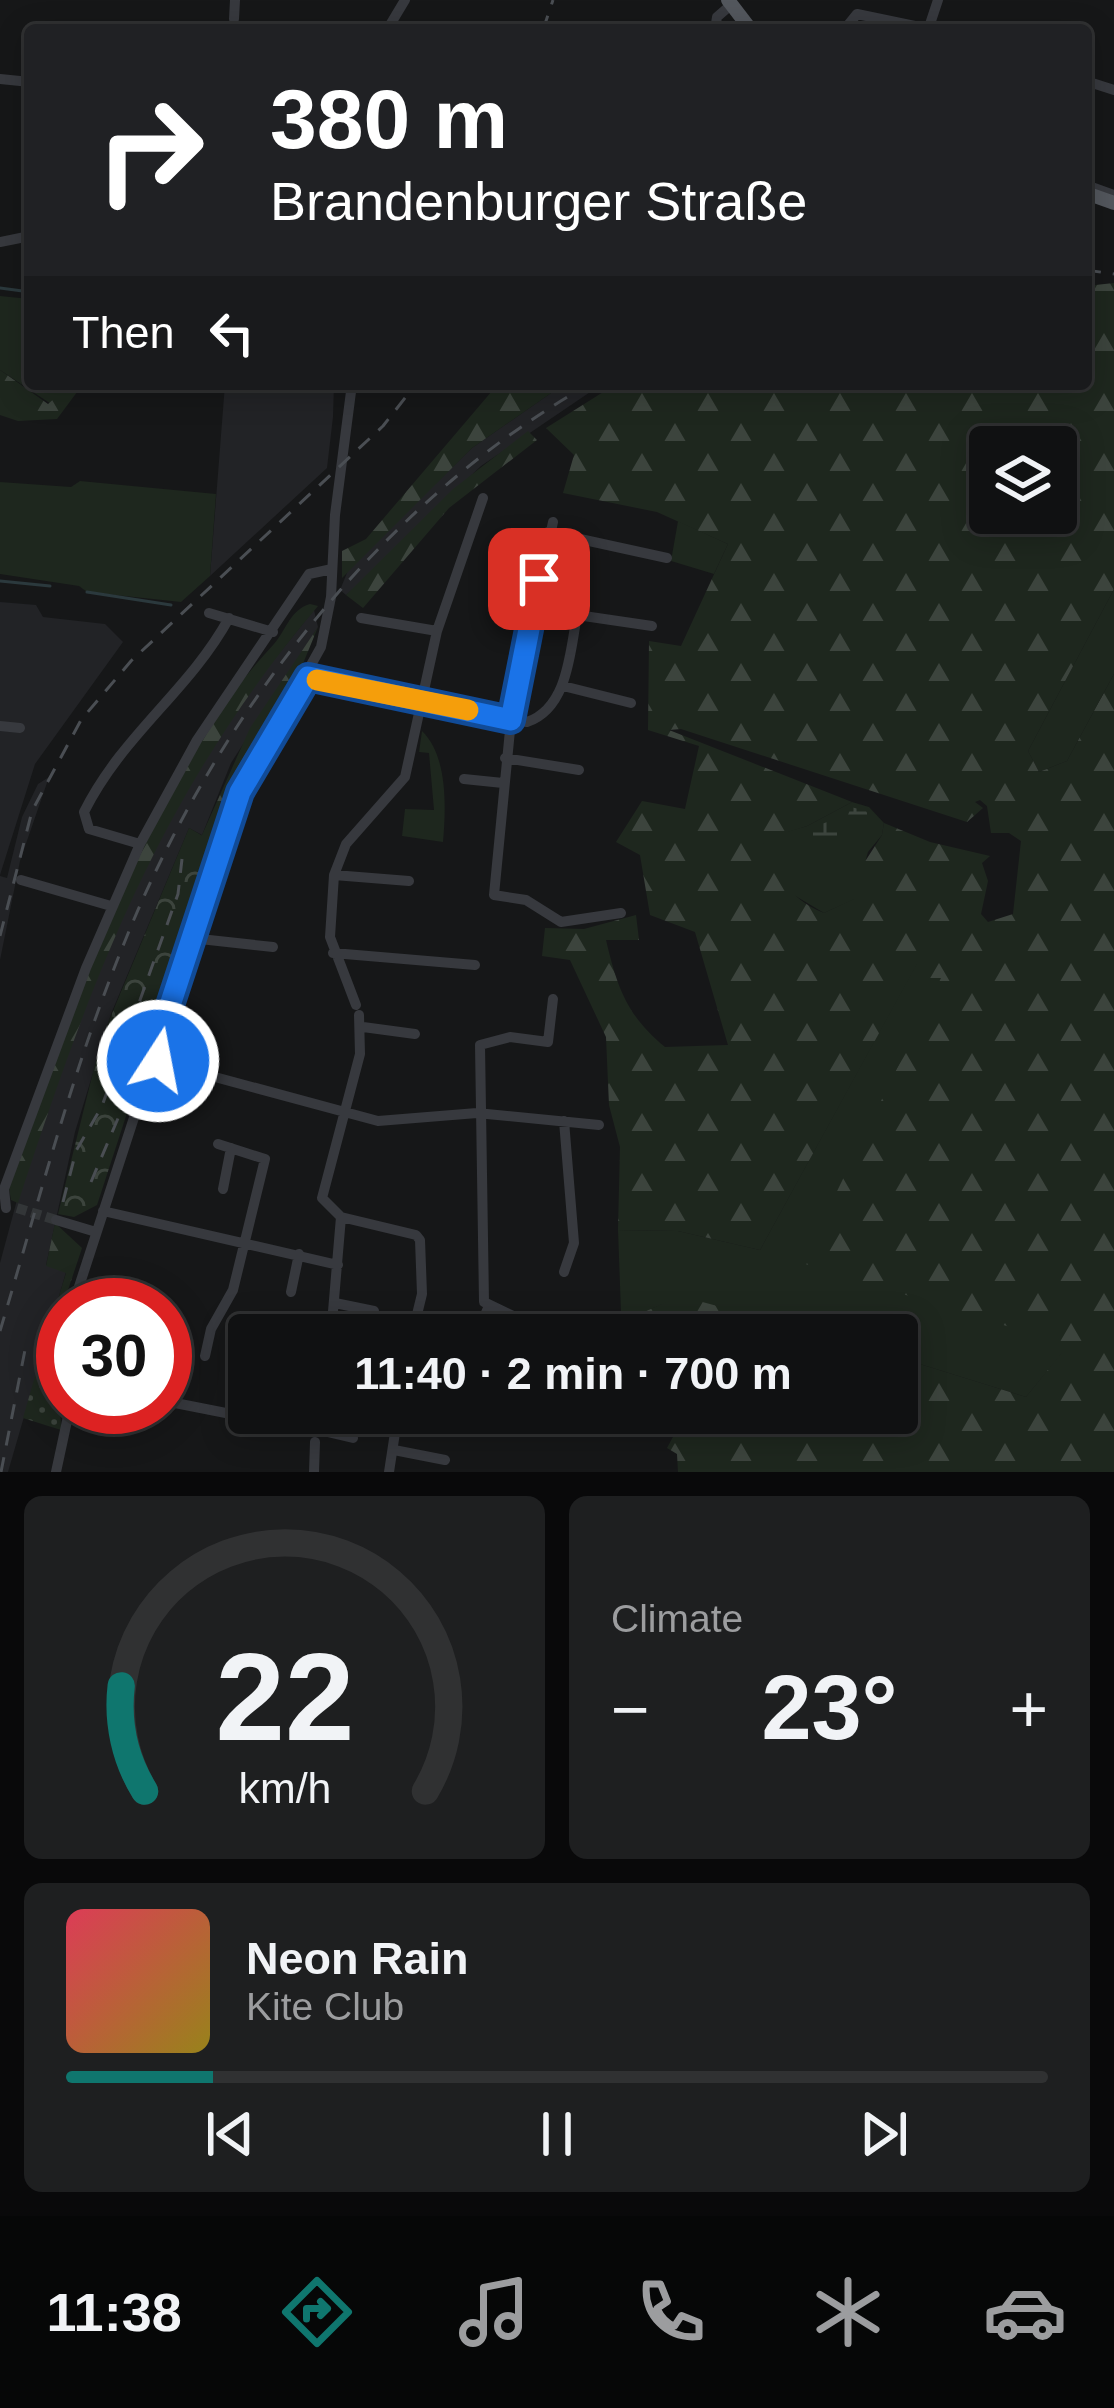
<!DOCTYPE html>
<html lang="en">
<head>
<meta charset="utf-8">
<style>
  :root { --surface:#101112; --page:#1e1f20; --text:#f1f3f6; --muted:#9c9d9f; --line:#303132; --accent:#0f766e }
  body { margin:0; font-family:Arial,sans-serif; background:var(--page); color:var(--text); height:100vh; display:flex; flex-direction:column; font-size:45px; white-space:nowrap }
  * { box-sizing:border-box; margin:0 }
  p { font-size:39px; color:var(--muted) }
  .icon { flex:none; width:66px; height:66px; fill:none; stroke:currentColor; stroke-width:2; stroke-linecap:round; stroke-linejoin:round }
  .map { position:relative; height:1472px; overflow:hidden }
  .panel { display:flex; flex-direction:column; gap:24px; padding:24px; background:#09090a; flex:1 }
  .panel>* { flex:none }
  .guide { position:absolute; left:24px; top:24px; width:1068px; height:366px; border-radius:12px; box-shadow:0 6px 30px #0003,0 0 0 3px var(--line); background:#202124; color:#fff; overflow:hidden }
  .controls { position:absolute; left:969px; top:426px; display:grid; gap:24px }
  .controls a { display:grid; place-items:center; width:108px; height:108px; border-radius:12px; background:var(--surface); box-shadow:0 6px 30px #0003,0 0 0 3px var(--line); font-size:60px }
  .speed { position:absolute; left:36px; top:1278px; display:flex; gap:24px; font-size:60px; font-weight:700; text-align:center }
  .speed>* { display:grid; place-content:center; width:156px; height:156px; border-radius:50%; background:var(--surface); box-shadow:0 6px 30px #0003,0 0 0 3px var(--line); line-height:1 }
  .speed .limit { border:18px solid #d22; background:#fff; color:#111 }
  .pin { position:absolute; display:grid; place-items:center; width:102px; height:102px; color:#fff; margin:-51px; border-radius:24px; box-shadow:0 6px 18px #0006 }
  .me { position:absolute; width:132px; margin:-66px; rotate:11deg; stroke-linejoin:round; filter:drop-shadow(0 0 9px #0008) }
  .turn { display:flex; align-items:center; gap:42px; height:252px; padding:0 48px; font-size:54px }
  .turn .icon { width:156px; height:156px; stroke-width:2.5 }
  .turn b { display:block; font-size:84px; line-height:102px }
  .then { display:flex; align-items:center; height:114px; padding:0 48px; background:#0003; gap:24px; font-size:45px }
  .big { font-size:90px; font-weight:700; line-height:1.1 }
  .panel .tile { flex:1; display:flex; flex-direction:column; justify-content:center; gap:18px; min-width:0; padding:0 42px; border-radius:18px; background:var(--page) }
  .panel .dial { align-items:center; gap:0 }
  .dial svg { height:312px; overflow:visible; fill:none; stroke:var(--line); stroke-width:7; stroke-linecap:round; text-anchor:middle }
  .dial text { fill:var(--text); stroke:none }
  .song { display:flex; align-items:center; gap:36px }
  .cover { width:144px; height:144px; border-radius:18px; background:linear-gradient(135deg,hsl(350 70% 55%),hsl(50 70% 35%)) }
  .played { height:12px; border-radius:6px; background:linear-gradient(90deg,var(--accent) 15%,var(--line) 15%) }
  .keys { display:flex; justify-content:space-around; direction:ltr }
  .heat { display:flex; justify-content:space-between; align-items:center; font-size:66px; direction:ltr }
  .panel .tiles { flex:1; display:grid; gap:24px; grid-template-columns:1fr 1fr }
  .tile:last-child { grid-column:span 2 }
  .trip { position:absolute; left:228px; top:1314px; width:690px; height:120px; border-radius:12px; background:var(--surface); box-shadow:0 6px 30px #0003,0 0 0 3px var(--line); font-weight:700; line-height:120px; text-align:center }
  .menu { display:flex; height:192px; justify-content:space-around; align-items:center; background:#060707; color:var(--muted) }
  .menu .icon { width:84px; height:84px }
  .menu .selected { color:var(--accent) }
  .menu b { font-size:54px; color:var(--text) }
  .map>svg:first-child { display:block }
  .built { fill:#222326 }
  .grass { fill:#1e271e }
  .forest { fill:url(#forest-firs); fill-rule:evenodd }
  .wetland { fill:url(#wetland-marsh) }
  .park { fill:url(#park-crowns) }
  .garden { fill:url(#garden-dots) }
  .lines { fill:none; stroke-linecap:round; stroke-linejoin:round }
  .stream { stroke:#2b393d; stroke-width:3 }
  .minor-tunnel { stroke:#333638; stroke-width:10; stroke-dasharray:10 5; stroke-linecap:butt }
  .minor { stroke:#37393e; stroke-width:10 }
  .major { stroke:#53575d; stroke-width:14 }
  .rail { stroke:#4a4e53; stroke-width:3; stroke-dasharray:15 12; stroke-linecap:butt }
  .route-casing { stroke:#114b97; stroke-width:30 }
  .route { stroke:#1a73e8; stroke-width:21 }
  .slow { stroke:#f59e0b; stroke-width:21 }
</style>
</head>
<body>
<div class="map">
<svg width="1114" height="1472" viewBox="0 0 1114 1472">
  <defs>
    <pattern id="forest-firs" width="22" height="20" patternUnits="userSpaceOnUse" patternTransform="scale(3)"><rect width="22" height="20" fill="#1e271e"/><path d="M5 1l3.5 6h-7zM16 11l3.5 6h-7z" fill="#3c443d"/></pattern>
    <pattern id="wetland-marsh" width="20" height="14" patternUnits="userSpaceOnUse" patternTransform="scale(3)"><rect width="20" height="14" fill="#1e271e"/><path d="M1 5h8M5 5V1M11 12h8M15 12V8" fill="none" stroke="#3c443d"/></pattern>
    <pattern id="park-crowns" width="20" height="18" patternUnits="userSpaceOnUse" patternTransform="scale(3)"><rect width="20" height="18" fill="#1e271e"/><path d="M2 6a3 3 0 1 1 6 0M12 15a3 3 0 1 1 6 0" fill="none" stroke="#3c443d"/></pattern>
    <pattern id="garden-dots" width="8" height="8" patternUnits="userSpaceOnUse" patternTransform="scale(3)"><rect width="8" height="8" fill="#1e271e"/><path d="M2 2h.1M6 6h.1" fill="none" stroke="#3c443d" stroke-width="1.8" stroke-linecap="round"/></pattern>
  </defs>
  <rect width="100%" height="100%" fill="#161718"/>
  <path class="built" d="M225,384H334L333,417L327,468L210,576Z
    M564,384H602L481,466L353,589L346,595L340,590L349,568L472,448Z
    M0,602L36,605L43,617L105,624L123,642L35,764L0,875Z
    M314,610L318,627L231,763L202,835L189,828L111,1014L75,1132L46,1265L66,1272L8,1472H0V1263L28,1159L72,1039L118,924L182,793L252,687Z
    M49,777L20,861L0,960V876L7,878L22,817L38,784Z"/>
  <path class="grass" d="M0,296L30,299V384H71L51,404L0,370Z
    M80,481L216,494L210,576L181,602L87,592L79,586L0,574V482L71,487Z
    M678,521L728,544L714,574L671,561Z
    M1114,589V674L1067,761L1039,772L1028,751Z
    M422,731C448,756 446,808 443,842L402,836L405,809L434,810L429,753L419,752Z
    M852,802L869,807L884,823L882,835L868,852L855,899L824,913L782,888L761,839L807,826Z
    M917,963L928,964L942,976L1069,1345L1026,1397L897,1357V1335H825L680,1297L644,1312L621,1313L618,1230L678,1231L760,1250Z"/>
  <path class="forest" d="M1114,283V589L1028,751L1039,772L1067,761L1114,674V1472H678L677,1454L667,1448L686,1413H897V1357L1026,1397L1068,1345L802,1263L941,978H927V964H917L760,1250L678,1231L618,1230L620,1147L609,1105L606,1037L570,960L542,956L545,928L584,929L636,915L639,940H606C617,987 627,1016 665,1047L728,1045L695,932L650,915L640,855L616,842L642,801L685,809L699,746L648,730L649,641L681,646L728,544L657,512L563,493L574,455L546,428L616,384H1086V286ZM990,447H1056V513H990ZM681,729L967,822L983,808L975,802L980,800L987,806L991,833H1009L1021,841L1013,914L988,922L981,914L988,881L982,863L990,856L930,842L884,823L882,835L850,885L854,899L824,913C785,897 780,875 762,840L807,826L852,802L669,730Z
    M0,370L48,404L71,384H83L57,419L18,421L0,415Z
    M498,384H564L472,448L342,578V551L366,539Z
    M528,431L537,440L449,508L363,608L346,595L453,489Z
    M310,604L318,606C159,794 91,980 18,1203L11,1200L9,1188C80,1003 136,792 274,644C287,629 290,610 310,604Z
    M318,627L295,683L239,774L148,1049L202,835L250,728Z
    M55,1223L82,1248L63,1305L58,1349L41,1355L66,1273L46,1266Z
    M680,1296L825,1335H646L659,1331L654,1316L644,1312Z"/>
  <path class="wetland" d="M851,807L866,811L876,830L829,842L786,836L848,815Z"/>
  <path class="park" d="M189,828L215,843L97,1205L74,1217L58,1214L101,1040Z"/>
  <path class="garden" d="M58,1349L61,1430L23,1418L41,1355Z"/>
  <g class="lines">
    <path class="stream" d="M0,288L30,292
      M0,581L50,586
      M87,592L171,605"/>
    <path class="minor-tunnel" d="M17,1208L56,1220"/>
    <path class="minor" d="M234,19L235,0
      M387,30L405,0
      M715,30L717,17L732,4
      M844,30L857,14L934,30
      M928,30L938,0
      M0,79L30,82
      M1086,81L1114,90
      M1086,185L1114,195
      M0,242L30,236
      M553,522L511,720L494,895L526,900L561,922L621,913
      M548,532L667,558
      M209,613L273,632
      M361,618L437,631
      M308,677L527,722C568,708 570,652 577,615L652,626
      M563,686L631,703
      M0,726L20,728
      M505,758L579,770
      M464,779L503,783
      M140,844L89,829L84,812C123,734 189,691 229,618
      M334,875L409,881
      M21,880L111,906
      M191,938L273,947
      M333,953L475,965
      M356,1005L330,937L334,875L346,844L405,777L437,631L483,498
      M363,1027L415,1034
      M152,1060L378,1121L477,1113L599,1125
      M223,1189L231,1148
      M6,1208L4,1189L86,968L140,844L197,740L309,574L332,569
      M103,1211L338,1265
      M341,1217L416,1235L420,1240L422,1294L412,1335
      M56,1220L96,1232
      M564,1272L574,1243L564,1121
      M291,1292L299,1254
      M335,1303L374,1311
      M73,1305L240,792L321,647L331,597L335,515L352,384
      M463,1321L483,1320L488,1308
      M331,1335L341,1217L322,1198L360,1054L359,1015
      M533,1335L511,1315L484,1302L480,1045L510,1037L548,1042L553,999
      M205,1356L211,1329L233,1290L265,1159L218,1144
      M165,1401L241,1416L249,1423L285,1424
      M321,1413L319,1430L353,1438
      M626,1413L658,1426
      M394,1450L445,1460
      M56,1472L70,1407
      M314,1472L315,1442
      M389,1472L398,1413"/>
    <path class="major" d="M728,0L751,30
      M1086,193L1114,203"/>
    <path class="rail" d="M543,30L553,0
      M1086,270L1114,274
      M0,936L32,811L81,720L131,661L383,426L416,384
      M91,1182L133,1083
      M63,1202L76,1151L102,1106L178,894L182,859
      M0,1331C39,1201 73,1067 125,941C214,720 380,501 590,384
      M1,1472L25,1350"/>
  </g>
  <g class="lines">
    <defs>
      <path id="route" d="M158,1061L152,1060L240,792L308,677L511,720L539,579"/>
    </defs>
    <use href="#route" class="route-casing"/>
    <use href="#route" class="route"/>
    <path class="slow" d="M317,680L468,710"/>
  </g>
</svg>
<div class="controls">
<a><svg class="icon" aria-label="layers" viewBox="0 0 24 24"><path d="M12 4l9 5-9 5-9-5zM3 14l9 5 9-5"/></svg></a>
</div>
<div class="speed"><div class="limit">30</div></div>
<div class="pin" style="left:539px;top:579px;background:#d93025"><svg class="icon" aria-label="arrive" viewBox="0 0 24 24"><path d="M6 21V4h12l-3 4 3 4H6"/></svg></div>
<svg class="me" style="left:158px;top:1061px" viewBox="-20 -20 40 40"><circle r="17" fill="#1a73e8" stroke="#fff" stroke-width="3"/><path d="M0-11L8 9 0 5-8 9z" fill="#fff"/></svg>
<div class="trip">11:40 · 2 min · 700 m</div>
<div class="guide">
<div class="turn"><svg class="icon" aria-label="right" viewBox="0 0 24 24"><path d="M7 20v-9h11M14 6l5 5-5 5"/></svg><div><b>380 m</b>Brandenburger Straße</div></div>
<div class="then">Then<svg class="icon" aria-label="left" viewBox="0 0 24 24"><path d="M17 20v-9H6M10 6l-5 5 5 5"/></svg></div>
</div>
</div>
<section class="panel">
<div class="tiles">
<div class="tile dial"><svg viewBox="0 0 100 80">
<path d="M14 69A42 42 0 1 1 86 69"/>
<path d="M14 69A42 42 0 0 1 8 42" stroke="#0f766e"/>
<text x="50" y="56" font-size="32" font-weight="700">22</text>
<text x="50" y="72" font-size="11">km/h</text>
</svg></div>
<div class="tile"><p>Climate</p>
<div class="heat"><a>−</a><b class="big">23°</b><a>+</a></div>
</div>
<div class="tile">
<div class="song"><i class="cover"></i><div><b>Neon Rain</b><p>Kite Club</p></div></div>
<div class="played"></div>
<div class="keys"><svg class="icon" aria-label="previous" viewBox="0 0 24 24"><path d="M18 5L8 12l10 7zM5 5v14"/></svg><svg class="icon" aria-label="pause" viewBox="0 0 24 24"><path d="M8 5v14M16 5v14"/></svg><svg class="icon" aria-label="next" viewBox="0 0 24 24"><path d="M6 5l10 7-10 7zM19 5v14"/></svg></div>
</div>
</div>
</section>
<nav class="menu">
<b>11:38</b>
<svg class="icon selected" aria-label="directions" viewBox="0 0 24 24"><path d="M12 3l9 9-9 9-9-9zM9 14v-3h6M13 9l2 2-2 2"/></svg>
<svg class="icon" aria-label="music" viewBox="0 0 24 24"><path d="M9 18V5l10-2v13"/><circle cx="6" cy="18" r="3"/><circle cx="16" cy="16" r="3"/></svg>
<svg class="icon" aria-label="phone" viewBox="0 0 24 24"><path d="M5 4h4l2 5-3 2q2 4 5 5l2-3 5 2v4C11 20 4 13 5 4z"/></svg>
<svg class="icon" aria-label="climate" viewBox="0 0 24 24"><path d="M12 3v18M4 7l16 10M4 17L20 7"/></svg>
<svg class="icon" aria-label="car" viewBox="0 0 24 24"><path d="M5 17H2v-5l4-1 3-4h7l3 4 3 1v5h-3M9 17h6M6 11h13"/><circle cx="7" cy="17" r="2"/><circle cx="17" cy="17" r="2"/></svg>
</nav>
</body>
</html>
